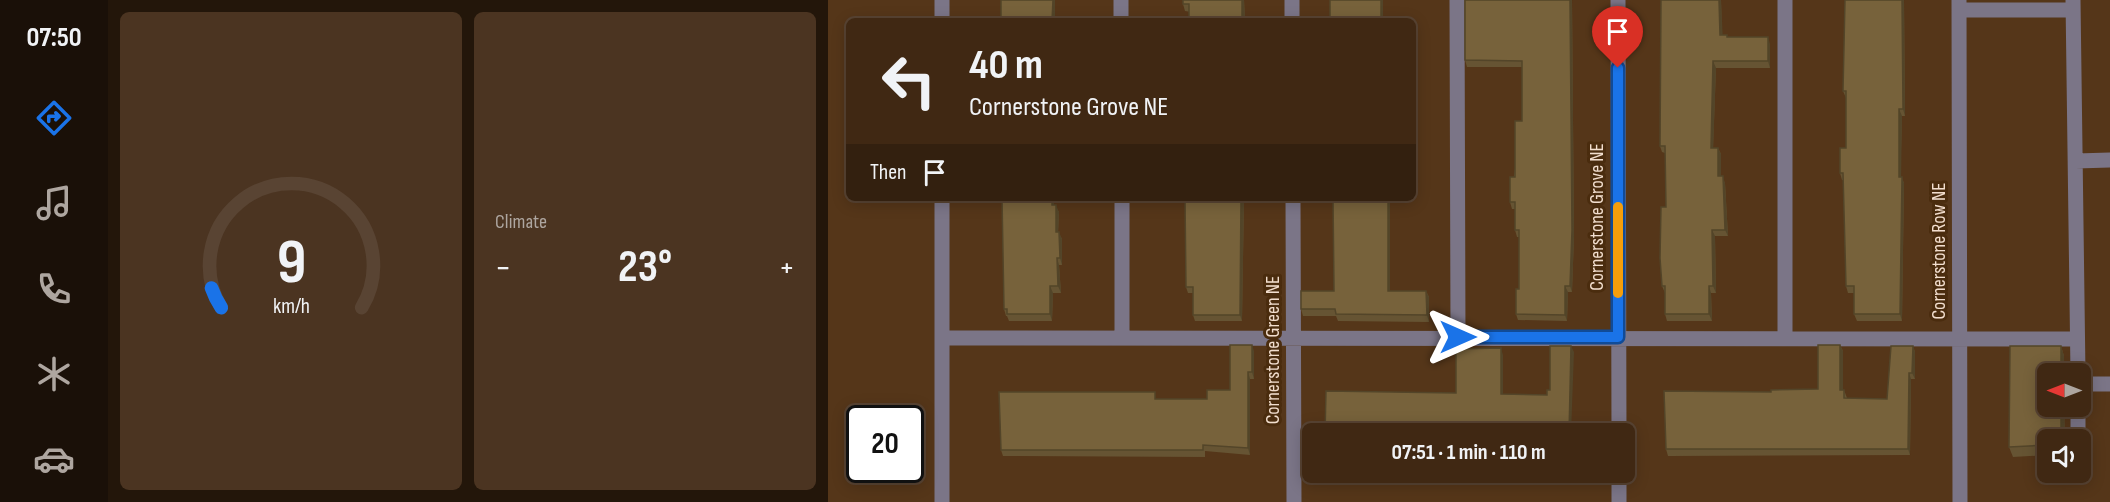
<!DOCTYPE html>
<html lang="en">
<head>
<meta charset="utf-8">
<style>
  :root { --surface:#402813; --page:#4b3421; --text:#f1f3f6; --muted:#aea6a0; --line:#594433; --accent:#1a73e8 }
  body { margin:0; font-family:"Sofia Sans Condensed",sans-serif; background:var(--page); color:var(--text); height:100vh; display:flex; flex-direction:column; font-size:22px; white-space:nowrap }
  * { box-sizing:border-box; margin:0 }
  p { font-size:20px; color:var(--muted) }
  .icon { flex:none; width:33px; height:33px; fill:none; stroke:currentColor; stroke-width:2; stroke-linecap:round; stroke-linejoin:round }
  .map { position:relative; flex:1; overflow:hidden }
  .sheet { display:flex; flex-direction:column; gap:12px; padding:12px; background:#23160a; width:720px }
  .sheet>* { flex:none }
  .top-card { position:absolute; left:18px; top:18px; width:570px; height:183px; border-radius:9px; box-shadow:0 3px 15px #0003,0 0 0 2px var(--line); background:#402813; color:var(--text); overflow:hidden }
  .needle { width:39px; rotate:270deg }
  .controls { position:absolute; left:1209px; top:363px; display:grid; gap:12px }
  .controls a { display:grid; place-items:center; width:54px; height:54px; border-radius:9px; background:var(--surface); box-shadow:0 3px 15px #0003,0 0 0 2px var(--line); font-size:30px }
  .speed { position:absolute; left:18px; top:405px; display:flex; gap:12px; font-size:30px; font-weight:700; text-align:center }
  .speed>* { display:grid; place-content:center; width:78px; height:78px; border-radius:50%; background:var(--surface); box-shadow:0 3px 15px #0003,0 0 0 2px var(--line); line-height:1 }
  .speed .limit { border:3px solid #111; border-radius:9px; background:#fff; color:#111 }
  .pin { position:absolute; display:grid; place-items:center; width:51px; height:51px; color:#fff; margin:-62px -26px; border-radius:50% 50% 50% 0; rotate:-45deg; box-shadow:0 0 6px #0007 }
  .pin .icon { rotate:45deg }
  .me { position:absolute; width:66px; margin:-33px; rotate:90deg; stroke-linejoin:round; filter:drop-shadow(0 0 4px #0008) }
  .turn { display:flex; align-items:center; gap:21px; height:126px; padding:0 24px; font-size:27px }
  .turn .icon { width:78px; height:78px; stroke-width:2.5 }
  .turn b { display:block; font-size:42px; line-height:51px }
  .then { display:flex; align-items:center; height:57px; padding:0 24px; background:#0003; gap:12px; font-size:22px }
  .big { font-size:45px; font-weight:700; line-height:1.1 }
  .sheet .card { flex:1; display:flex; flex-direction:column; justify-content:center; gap:9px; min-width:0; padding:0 21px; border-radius:9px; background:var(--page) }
  .sheet .dial { align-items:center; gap:0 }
  .dial svg { height:156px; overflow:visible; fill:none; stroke:var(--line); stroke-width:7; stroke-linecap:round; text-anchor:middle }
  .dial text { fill:var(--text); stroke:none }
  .heat { display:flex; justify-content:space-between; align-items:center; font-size:33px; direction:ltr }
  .sheet .tiles { flex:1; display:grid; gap:12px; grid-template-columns:repeat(2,1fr) }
  .trip { position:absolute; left:474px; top:423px; width:333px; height:60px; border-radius:9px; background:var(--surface); box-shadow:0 3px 15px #0003,0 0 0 2px var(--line); font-weight:700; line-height:60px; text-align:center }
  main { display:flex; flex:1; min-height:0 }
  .dock { display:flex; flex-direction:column; width:108px; justify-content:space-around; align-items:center; background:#1a1008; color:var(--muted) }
  .dock .icon { width:42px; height:42px }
  .dock .on { color:var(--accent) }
  .dock b { font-size:27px; color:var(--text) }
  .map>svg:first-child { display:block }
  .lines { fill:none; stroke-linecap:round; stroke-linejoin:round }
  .minor { stroke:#7b7587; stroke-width:15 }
  .wall { fill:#665433 }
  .shaded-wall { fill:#534529 }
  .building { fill:#77623b; stroke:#534529; stroke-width:1.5 }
  .route-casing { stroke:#114b97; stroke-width:15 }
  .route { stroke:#1a73e8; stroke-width:10 }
  .slow { stroke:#f59e0b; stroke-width:10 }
  .labels { text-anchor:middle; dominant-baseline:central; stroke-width:6; stroke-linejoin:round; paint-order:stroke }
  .street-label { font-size:20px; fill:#f2dece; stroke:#4a2c0e }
</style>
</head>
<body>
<main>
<nav class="dock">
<b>07:50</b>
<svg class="icon on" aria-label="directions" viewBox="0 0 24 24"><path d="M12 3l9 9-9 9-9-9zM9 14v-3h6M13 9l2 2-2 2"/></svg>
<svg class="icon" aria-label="music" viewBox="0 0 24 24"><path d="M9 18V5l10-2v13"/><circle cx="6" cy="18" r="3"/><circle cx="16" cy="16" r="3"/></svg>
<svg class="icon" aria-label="phone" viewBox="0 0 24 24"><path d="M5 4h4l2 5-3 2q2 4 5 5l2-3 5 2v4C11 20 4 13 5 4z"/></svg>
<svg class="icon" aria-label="climate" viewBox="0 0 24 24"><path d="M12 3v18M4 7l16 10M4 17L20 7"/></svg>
<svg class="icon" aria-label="car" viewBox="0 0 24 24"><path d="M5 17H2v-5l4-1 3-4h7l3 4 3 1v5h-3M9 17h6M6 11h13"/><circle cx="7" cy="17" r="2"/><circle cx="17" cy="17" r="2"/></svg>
</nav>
<section class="sheet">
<div class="tiles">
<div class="card dial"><svg viewBox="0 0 100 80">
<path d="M14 69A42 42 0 1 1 86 69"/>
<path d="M14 69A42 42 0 0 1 9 59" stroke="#1a73e8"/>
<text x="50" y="56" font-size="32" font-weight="700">9</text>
<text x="50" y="72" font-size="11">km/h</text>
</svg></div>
<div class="card"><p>Climate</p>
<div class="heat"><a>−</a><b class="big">23°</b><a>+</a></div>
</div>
</div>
</section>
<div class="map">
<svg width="1282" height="502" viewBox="0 0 1282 502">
  <rect width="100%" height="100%" fill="#553619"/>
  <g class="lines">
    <path class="minor" d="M114,0V21
      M293,0V21
      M464,0V21
      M629,0L630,337
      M790,0L791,434
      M957,0V338
      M1131,0L1132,502
      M1245,0L1250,374
      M1131,10H1245
      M1248,161L1282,160
      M114,198V502
      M294,198V338
      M465,198L466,502
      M114,338L1249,339
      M1252,384H1282
      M1250,406V440
      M791,472V502"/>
  </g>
  <path class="wall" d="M355,0H416L417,21L357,11L355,4Z
    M744,0L746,236L744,292H740L739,321L690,320L688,314L691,289V237H689L687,230V209H684L682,202L694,121V67H639L637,60Z
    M833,0H893L894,35L900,37L942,44V68H888L885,148H890L893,154V176L897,183L900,236H887L888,293H883L884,321H839L837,314V293L834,286L838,207L837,153L834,152L832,146Z
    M1017,0H1076L1077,116H1074L1073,152V177L1076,183L1074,321H1029L1026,314V293H1020L1018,286L1016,180H1014L1012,173L1018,148V98L1015,91Z
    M174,198H226V205L231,212L230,232L234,239V265H231L233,293H225L224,321H181L179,316H178L176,309Z
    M416,198L414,321H367L365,315V293H360L358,287Z
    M562,198V291H598L601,297V322L510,321L508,316H475L473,309L506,291Z
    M1012,345L1015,351V390H1016L1019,398L1059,399L1085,346L1087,352V379H1083L1082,455L840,456L838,449L943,392L990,389Z
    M1233,346L1236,356V374H1220V406H1236L1237,440H1220V455L1185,457L1181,447Z
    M426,351V379H422V455L377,451V457L175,456L173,450L330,399H379L402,390Z"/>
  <path class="shaded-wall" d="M225,0H227V21H224Z
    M414,0H416L417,21H414Z
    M553,0H555V21H553Z
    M742,0H744L746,236L744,292L742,286Z
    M891,0H893L895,42L892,35Z
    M1074,0H1076L1077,116L1075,109Z
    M940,37L942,44V68L940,61Z
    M885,61L888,68L885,154L883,148Z
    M1071,109L1074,116L1073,183L1071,177Z
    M890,148L893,154V183L890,176Z
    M895,176L897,183L900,236L897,230Z
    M1074,177L1076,183L1074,321L1072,314Z
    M224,198H226V212L224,205Z
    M413,198H416L414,321L412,315Z
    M560,198H562V298L560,291Z
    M228,205L231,212L230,239L228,232Z
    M884,230L887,236L888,293L885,286Z
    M231,232L234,239V265L232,258Z
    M229,258L231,265L233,293L230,286Z
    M222,286L225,293L224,321L222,314Z
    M737,286L740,292L739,321L737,315Z
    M881,286L883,293L884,321L881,314Z
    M598,291L601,297V322L599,315Z
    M424,345L426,351V379L424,372Z
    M1012,345L1015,351V396L1012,390Z
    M743,346L746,352L743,434H741Z
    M1085,346L1087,352V379L1084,373Z
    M1233,346L1236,356V374H1233Z
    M673,348L675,355V400L673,394Z
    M420,372L422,379V455L420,448Z
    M1081,373L1083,379L1082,455L1080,449Z
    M1233,406H1236L1237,440H1233Z"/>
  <path class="building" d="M173,0H225L224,21H173Z
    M355,0H414V21H361V4H355Z
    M502,0H553V21H502Z
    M637,0H742L744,230L742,286H737V315L688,314V289H691V230H687V202H682V177H687V121H694V61L637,60Z
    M833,0H891L892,35H899V37H940V61H885L883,148H890V176H895L897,230H884L885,286H881V314H837V286H834L832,258L833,207H838L837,146H832Z
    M1017,0H1074L1075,109H1071V177H1074L1072,314H1026V286H1018L1015,173H1012V148H1018V91H1015Z
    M174,198H224V205H228V232H231L232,258H229L230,286H222V314H179V309H176Z
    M357,198H413L412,315H365V287H358Z
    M505,198H560V291H598L599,315L508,314L507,309H473V291H506Z
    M402,345H424V372H420V448L375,445V450H173L171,392H327V399H379V390H402Z
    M990,345H1012V390H1016V398L1059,399L1063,346H1085L1084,373H1081L1080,449H838L836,391L943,392V390L990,389Z
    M722,346H743L741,434H497L498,391L628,393V349L673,348V394L719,395V390H722Z
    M1182,346H1233V374H1220V406H1233V440H1220V445L1181,447Z"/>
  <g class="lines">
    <defs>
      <path id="route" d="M630,337H790V68"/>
    </defs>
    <use href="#route" class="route-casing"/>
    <use href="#route" class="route"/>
    <path class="slow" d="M790,207V293"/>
  </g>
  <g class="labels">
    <g class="street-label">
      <text transform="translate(769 217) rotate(-90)">Cornerstone Grove NE</text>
      <text transform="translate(1111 251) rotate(-90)">Cornerstone Row NE</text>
      <text transform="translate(445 350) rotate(-90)">Cornerstone Green NE</text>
    </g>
  </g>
</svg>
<div class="controls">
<a><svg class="needle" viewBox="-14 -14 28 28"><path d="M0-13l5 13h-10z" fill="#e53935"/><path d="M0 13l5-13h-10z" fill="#aea6a0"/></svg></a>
<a><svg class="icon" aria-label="sound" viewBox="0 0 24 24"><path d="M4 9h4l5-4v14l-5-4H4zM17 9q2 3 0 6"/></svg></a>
</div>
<div class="speed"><div class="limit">20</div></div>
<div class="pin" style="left:790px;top:68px;background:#d93025"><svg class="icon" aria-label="arrive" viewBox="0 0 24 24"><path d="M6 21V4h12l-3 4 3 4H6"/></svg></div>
<svg class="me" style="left:630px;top:337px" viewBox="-20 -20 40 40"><path d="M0-17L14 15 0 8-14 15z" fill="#1a73e8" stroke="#fff" stroke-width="4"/></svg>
<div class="trip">07:51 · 1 min · 110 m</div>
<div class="top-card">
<div class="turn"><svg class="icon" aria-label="left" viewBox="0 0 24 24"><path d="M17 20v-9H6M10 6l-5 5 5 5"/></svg><div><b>40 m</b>Cornerstone Grove NE</div></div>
<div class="then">Then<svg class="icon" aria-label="arrive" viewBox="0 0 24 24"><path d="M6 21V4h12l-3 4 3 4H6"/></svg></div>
</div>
</div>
</main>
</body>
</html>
